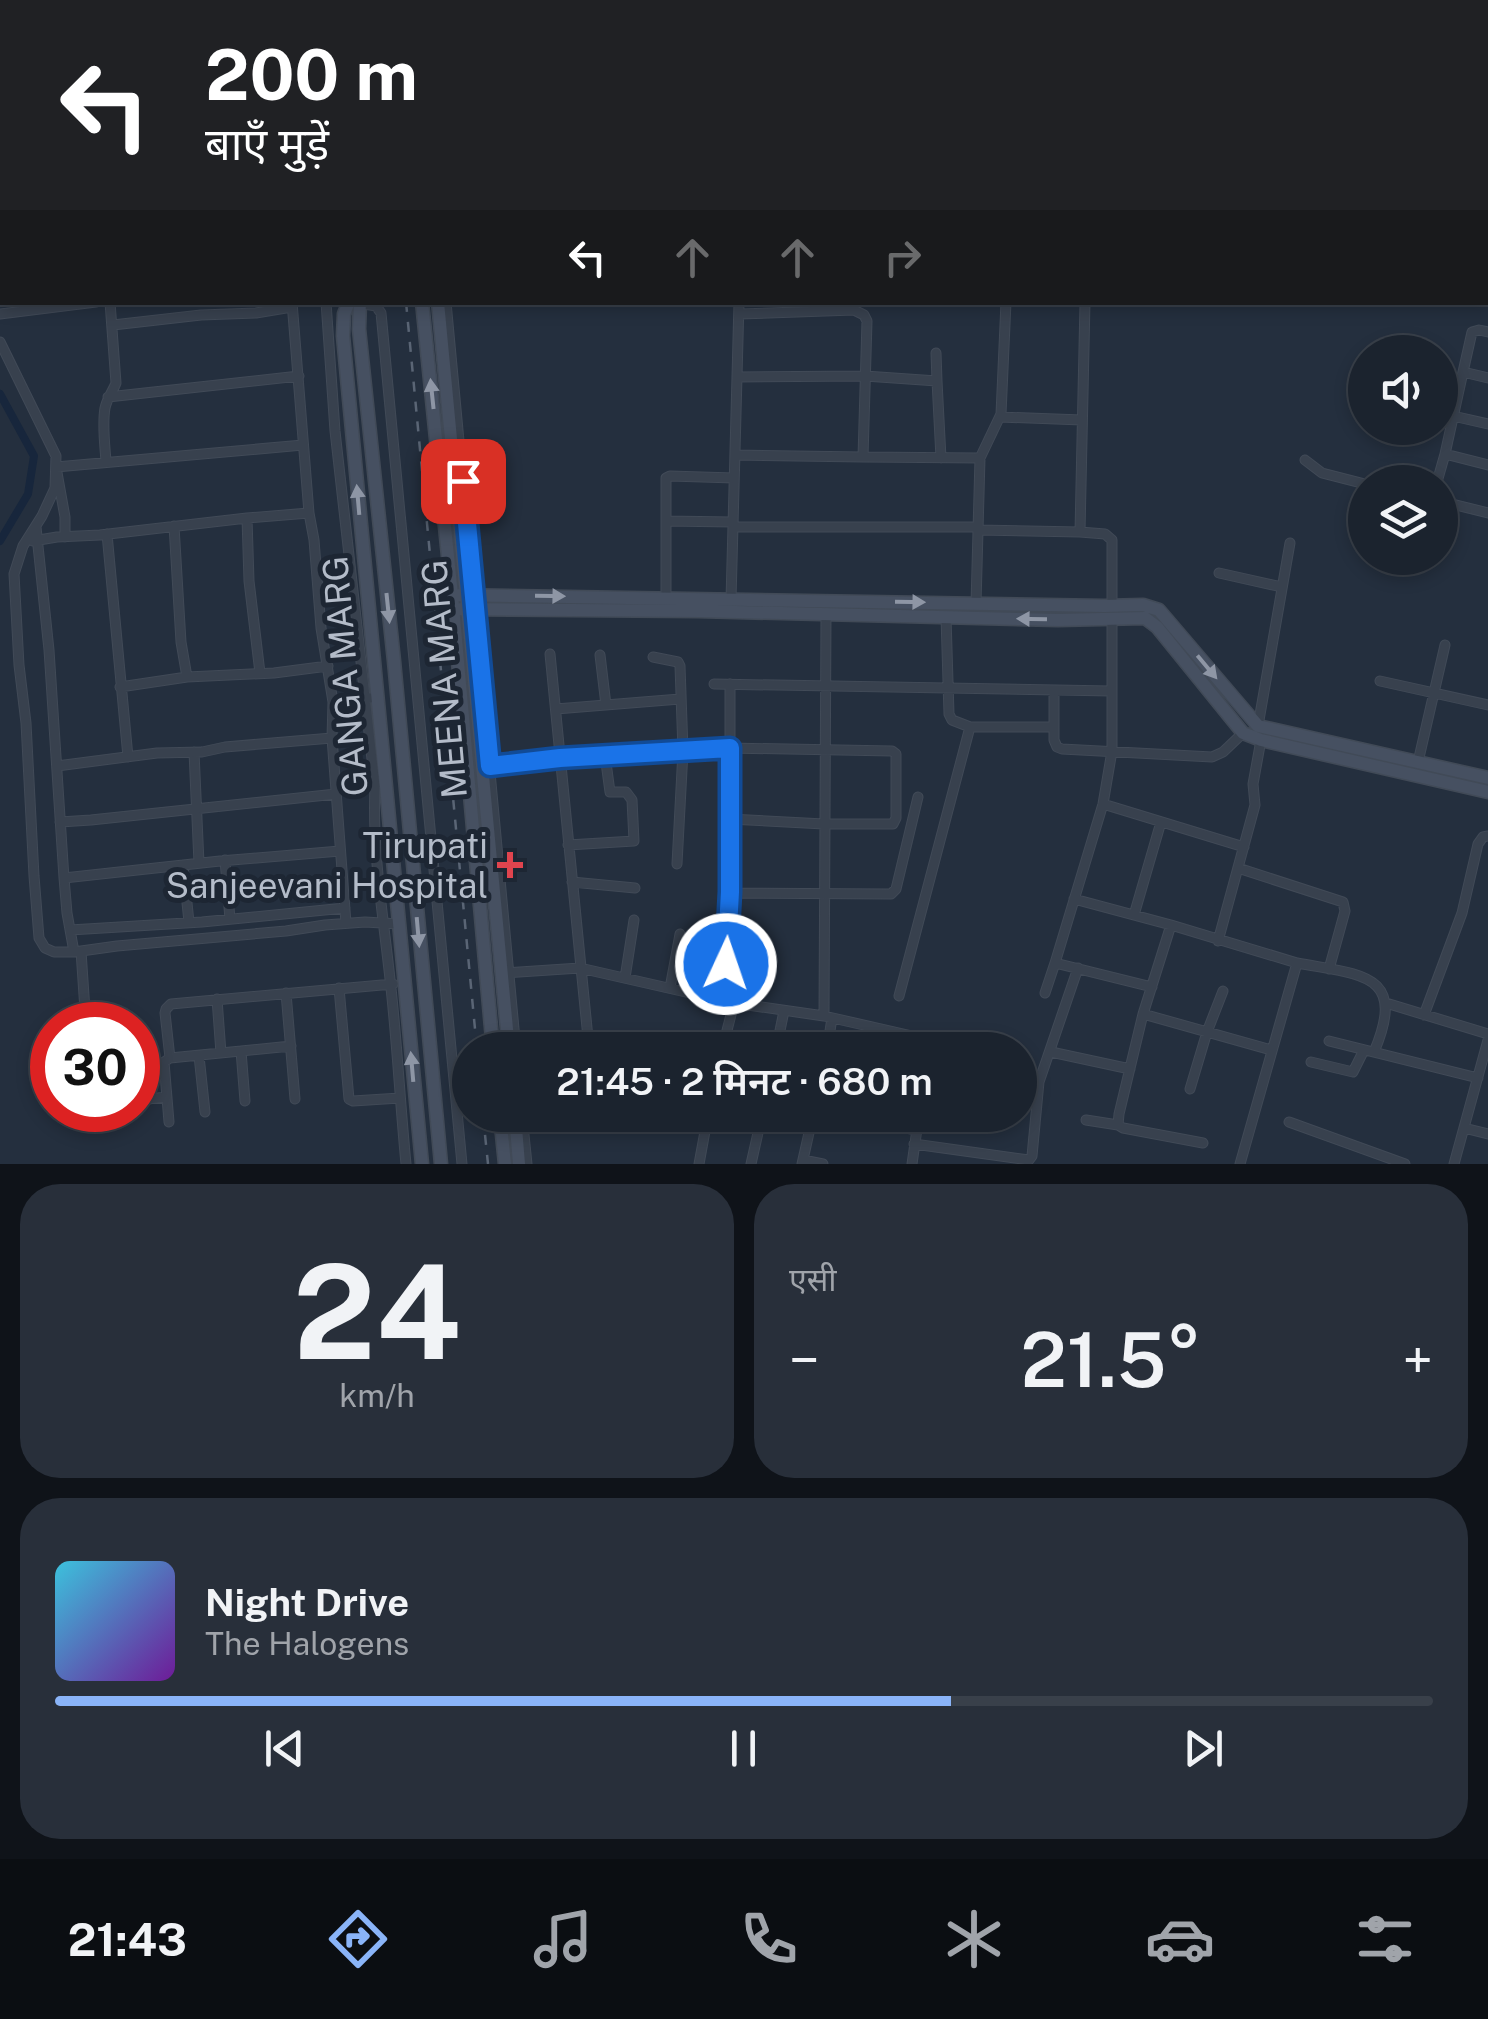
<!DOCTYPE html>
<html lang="hi">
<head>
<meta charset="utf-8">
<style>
  :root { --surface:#1b232e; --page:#282f3a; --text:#f1f3f6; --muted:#a0a4aa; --line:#39404a; --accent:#8ab4f8 }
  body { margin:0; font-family:"Public Sans","Noto Sans Devanagari",sans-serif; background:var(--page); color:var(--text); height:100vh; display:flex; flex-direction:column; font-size:38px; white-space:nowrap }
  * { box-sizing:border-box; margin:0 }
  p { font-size:32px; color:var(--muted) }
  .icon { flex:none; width:55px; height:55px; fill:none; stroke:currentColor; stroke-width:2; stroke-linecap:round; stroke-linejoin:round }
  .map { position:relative; height:1164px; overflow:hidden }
  .drawer { display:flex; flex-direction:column; gap:20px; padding:20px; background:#0f1319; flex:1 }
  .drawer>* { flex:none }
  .hud { position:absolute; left:0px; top:0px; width:1490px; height:305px; box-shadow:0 5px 15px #0003,0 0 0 2px var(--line); background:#202124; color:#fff; overflow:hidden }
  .fabs { position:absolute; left:1348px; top:335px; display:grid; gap:20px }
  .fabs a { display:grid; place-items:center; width:110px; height:110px; border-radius:50%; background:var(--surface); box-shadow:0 5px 15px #0003,0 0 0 2px var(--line); font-size:50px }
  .speed { position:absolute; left:30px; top:1002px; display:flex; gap:20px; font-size:50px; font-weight:700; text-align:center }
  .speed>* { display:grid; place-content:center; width:130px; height:130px; border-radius:50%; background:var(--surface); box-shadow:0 5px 15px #0003,0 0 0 2px var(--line); line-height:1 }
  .speed .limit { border:15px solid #d22; background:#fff; color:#111 }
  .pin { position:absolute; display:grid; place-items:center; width:85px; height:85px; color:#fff; margin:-42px; border-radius:20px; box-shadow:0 5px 15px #0006 }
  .me { position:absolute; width:110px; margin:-55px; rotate:3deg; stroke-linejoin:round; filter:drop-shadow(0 0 8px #0008) }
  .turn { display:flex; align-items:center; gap:35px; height:210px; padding:0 40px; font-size:45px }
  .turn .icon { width:130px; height:130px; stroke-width:2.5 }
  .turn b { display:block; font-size:70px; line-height:85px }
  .lanes { display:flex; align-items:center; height:95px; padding:0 40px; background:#0003; justify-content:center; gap:50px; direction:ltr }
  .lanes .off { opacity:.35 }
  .big { font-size:75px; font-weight:600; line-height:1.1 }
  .drawer .widget { flex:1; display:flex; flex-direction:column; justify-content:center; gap:15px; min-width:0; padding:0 35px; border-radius:40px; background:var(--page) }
  .drawer .dial { align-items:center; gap:0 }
  .dial b { font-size:130px; line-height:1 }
  .song { display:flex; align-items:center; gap:30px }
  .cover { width:120px; height:120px; border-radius:15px; background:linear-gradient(135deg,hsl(190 70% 55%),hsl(280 70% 35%)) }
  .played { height:10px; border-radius:5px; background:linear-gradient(90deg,var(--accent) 65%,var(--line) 65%) }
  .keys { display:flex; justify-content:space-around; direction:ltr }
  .heat { display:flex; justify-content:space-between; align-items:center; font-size:55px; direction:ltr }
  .drawer .tiles { flex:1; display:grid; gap:20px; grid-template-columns:1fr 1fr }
  .widget:last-child { grid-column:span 2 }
  .trip { position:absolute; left:452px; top:1032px; width:585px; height:100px; border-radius:50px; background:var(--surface); box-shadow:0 5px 15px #0003,0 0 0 2px var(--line); font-weight:600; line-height:100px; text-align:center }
  .dock { display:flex; height:160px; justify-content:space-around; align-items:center; background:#0b0e12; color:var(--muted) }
  .dock .icon { width:70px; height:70px }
  .dock .active { color:var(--accent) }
  .dock b { font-size:45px; color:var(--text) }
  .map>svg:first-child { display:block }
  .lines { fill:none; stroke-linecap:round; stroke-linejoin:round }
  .canal { stroke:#17263c; stroke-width:8 }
  .street-casing { stroke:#414a57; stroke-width:11 }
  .secondary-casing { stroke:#414a57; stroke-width:15 }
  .street { stroke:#38414e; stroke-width:9 }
  .secondary { stroke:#465061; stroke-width:12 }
  .rail { stroke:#5a6575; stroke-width:2.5; stroke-dasharray:10 10; stroke-linecap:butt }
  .oneway { fill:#8e96a5 }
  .route-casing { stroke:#114b97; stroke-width:25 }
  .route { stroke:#1a73e8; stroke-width:18 }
  .health-dot { fill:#e0444e; stroke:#1d2633; stroke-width:4 }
  .labels { text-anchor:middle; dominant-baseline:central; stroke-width:10; stroke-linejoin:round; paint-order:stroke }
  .street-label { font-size:35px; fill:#b4bcc9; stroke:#1d2633 }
  .poi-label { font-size:35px; fill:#b4bcc9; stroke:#1d2633; text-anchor:end }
</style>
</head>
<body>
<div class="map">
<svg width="1488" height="1164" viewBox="0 0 1488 1164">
  <rect width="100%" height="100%" fill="#242f3e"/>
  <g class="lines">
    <path class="canal" d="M0,394L34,456L28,494L0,541"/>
    <defs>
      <path id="street" d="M73,0V2
        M132,0L133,2
        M168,0V2
        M198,0V2
        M235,0V2
        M270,0V2
        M417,0V2
        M831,0V2
        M895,0V2
        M974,0V2
        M1002,0L1007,2
        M1108,0L1115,2
        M97,2L121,0
        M582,2V0
        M1048,2V0
        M0,118H2
        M0,173H2
        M0,232H2
        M292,302L309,513L314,540L321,628L333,702L332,738L346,923
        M326,302L335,431L375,786C372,851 383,914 390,979C397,1040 400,1102 406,1164
        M446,302L516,1050
        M1085,302L1080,532L1105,534L1112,540V606
        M358,303L376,306L381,313L462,1164
        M0,314L96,302
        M113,325L201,315L256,313L292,307
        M0,342L56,456L55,488L42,516L23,546L14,574L19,665L26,723L34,876L39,938L45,948L54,952H74L117,946L286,931L325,925L365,922L399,924
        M936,353L937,381
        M1463,372L1472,332L1479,330L1488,332
        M737,377L865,376L937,381L941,458
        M108,397L299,376
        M1453,416L1488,424
        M1000,417L1082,420
        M1445,454L1463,372L1488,378
        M735,455L863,457L867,321L864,315L854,310L739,314
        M863,457L980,458
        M1305,460L1322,473L1365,484
        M106,462C105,445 102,425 105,408C107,398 113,391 116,383L110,302
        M1437,482L1445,454L1488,465
        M1440,501L1488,513
        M247,518L249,581L260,673
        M666,521V478L670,476L734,478
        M174,526L181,642L187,677
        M36,527L49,650L64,878L67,913L74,952
        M733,527H978
        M978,530L1080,532
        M107,534L128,757
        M65,537V517L56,467L303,445
        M33,541L57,537L100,535L247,518L309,513
        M1219,573L1282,587
        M666,599V521L733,522
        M731,600L739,302
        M976,604L980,458L1001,414L1006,302
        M946,617L949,714L952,720L970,727
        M1112,619V751L1103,804L1055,963L1152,987
        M550,654L589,1048
        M600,655L606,705
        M653,657L678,662L680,666L683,751L677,864
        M1380,681L1488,705
        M714,684L1111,691
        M730,684V893L891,894L896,889L918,797
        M120,687L187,677L274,673L328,666
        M1054,690V740L1057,747L1062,749L1212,757L1223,752L1243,733
        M333,702L370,698
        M556,709L680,699
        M1258,726L1290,543
        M194,752L199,863
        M1418,762L1445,645
        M57,766L157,753L202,752L225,747L332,738
        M484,767L560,758L730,748L892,751L896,754V818L893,824H824L729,819
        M1103,804L1244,847
        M60,822L91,820L336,794
        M568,845L634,841L632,800L626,792H610L605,755
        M225,860L230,919
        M183,865L189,922
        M1238,868L1343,902L1345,911L1329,969
        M64,878L220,861L340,851
        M572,882L635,888
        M1074,899L1171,925
        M1134,915L1161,822
        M70,930L202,922L345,908
        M1218,941L1255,805L1253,784L1261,740
        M81,951L86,1025
        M504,973L580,968L734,1003L824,1016L934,1041L960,1044
        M625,978L634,920
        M339,988L349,1099L353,1101L400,1098
        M670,988L680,934
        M286,993L295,1099
        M1045,993L1055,963
        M899,996L970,727H1054
        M217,999L221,1053
        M725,1001L730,893
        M1386,1003L1488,1034
        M1143,1014L1119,1114L1118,1125L1123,1128L1203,1143
        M1424,1015L1462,913L1478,844L1483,837L1488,836
        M824,1016L826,615
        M1329,1041L1478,1078
        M573,1050H596
        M722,1050L734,1003
        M776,1050L784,1011
        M827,1050L832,1018
        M1271,1050L1143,1014L1171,925L1297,963
        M241,1051L245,1101
        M1051,1052L1130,1069
        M199,1056L205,1112
        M170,1058L291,1046
        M1311,1062L1353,1072L1364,1050
        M1190,1089L1207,1032L1223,991
        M138,1100L167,1097
        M522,1115L527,1164
        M842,1115L916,1130
        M944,1115L997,1123
        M1086,1120L1118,1125
        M169,1122L164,1062L170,1058L165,1013L166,1009L171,1004L393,984
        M1289,1122L1405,1164
        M1464,1128L1488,1134
        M914,1144L1029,1160L1032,1156L1039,1082L1078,968
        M803,1160L823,1164
        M699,1164L708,1115
        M751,1164L762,1115
        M802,1164L813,1115
        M912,1164L919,1115
        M1240,1164L1297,963C1360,975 1408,972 1374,1052
        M1454,1164L1488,1040"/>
      <path id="secondary" d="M347,0L348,2
        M392,0V2
        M408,0V2
        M1442,0L1449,2
        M349,302L344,314L343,336L422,1164
        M360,302L359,329L394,661L441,1164
        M422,302L452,595L493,1050
        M438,302L509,1050
        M452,595L1104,606L1143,605L1159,610L1258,726L1488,778
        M453,609L698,611L1058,620L1145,618L1157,627L1243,733L1261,740L1488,792
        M500,1115L505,1164
        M515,1115L519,1164"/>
    </defs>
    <use href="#street" class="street-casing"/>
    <use href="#secondary" class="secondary-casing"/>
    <use href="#street" class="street"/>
    <use href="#secondary" class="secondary"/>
    <path class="rail" d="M377,0L378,2
      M406,302L477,1050
      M483,1115L488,1164"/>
  </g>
  <defs><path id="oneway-solid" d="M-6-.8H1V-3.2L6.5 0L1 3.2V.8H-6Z" transform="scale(2.5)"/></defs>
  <g class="oneway">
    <use href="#oneway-solid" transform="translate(432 394) rotate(-96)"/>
    <use href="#oneway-solid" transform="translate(358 500) rotate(-95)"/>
    <use href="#oneway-solid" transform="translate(550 596) rotate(1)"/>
    <use href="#oneway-solid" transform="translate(910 602) rotate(1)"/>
    <use href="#oneway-solid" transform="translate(388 608) rotate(84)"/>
    <use href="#oneway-solid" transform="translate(1032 619) rotate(-179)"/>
    <use href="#oneway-solid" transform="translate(1207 667) rotate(50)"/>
    <use href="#oneway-solid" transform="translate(418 932) rotate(85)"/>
    <use href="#oneway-solid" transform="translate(412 1067) rotate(-95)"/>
  </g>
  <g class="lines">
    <defs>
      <path id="route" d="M463,481L490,766L560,758L730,748V892L726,964"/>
    </defs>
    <use href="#route" class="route-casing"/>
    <use href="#route" class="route"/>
  </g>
  <path class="health-dot" d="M505 850h10v10h10v10h-10v10h-10v-10h-10v-10h10z"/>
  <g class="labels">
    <g class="street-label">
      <text transform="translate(345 676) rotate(-95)">GANGA MARG</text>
      <text transform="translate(444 679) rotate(-95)">MEENA MARG</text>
    </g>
    <g class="poi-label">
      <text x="488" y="845">Tirupati<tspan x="488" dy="40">Sanjeevani Hospital</tspan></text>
    </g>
  </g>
</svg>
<div class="fabs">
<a><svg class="icon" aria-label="sound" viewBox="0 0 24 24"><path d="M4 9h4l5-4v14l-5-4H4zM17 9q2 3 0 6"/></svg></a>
<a><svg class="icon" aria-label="layers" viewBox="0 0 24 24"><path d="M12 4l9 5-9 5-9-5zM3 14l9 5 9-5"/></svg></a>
</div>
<div class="speed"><div class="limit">30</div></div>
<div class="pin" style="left:463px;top:481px;background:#d93025"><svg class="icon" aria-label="arrive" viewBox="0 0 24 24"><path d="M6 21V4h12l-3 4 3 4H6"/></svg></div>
<svg class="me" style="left:726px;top:964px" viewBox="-20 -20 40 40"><circle r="17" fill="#1a73e8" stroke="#fff" stroke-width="3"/><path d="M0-11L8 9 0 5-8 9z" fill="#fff"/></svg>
<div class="trip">21:45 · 2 मिनट · 680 m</div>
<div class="hud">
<div class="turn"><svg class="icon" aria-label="left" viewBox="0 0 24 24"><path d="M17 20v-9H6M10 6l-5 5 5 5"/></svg><div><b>200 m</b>बाएँ मुड़ें</div></div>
<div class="lanes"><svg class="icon" aria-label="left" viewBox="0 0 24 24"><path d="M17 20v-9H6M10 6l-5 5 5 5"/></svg><svg class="icon off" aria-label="ahead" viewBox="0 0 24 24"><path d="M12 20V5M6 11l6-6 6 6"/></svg><svg class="icon off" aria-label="ahead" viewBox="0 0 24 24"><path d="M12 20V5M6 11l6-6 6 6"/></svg><svg class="icon off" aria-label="right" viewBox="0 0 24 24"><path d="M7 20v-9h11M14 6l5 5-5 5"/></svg></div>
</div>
</div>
<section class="drawer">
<div class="tiles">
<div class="widget dial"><b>24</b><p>km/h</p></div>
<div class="widget"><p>एसी</p>
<div class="heat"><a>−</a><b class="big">21.5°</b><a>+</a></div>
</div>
<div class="widget">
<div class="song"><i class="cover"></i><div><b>Night Drive</b><p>The Halogens</p></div></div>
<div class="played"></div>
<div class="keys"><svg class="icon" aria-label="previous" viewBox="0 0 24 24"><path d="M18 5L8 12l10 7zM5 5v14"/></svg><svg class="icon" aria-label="pause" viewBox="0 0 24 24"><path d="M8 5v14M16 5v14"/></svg><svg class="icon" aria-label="next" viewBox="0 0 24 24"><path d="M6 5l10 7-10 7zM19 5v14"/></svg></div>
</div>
</div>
</section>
<nav class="dock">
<b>21:43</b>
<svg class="icon active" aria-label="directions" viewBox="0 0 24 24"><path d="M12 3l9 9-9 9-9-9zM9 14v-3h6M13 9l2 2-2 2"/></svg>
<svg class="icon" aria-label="music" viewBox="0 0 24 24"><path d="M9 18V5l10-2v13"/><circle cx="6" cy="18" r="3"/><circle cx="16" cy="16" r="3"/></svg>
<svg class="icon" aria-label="phone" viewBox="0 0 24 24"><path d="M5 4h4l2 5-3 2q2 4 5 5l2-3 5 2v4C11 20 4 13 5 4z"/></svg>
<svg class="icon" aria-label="climate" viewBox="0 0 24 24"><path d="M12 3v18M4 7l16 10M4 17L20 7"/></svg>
<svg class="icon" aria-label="car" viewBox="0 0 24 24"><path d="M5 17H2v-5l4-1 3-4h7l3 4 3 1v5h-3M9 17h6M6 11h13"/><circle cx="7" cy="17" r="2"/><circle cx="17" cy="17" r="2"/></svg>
<svg class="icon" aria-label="filters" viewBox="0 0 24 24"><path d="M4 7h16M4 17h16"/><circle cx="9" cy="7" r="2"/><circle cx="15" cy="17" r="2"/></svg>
</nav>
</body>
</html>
